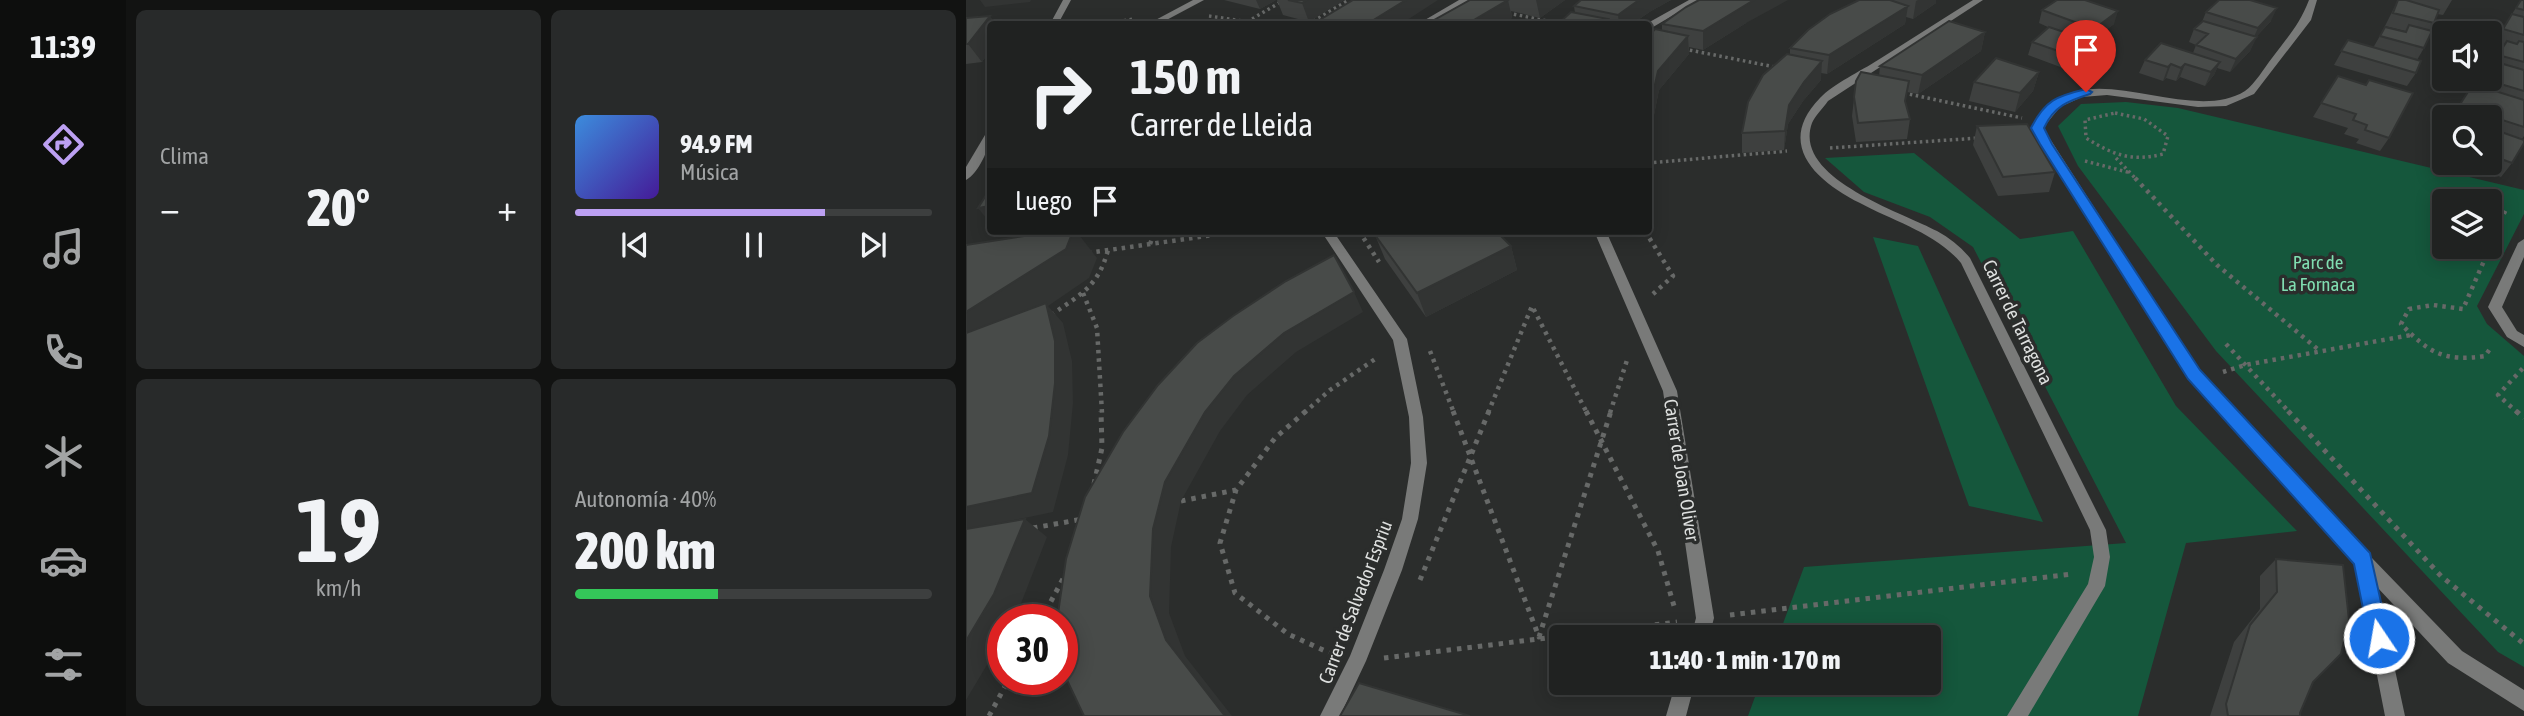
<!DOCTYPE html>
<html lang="es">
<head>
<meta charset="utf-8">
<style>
  :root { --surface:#202221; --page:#282a2a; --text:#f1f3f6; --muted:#a2a4a5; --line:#3d3f3f; --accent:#bca0f2 }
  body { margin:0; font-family:"Asap Condensed",sans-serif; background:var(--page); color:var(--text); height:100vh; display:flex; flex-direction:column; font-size:26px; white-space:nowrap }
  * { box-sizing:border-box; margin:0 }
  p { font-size:23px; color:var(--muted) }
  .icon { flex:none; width:38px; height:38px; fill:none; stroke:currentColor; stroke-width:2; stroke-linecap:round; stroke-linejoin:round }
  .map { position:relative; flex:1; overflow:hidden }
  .side { display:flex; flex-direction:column; gap:10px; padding:10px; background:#121312; width:840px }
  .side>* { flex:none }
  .top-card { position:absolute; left:21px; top:21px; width:665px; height:214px; border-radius:7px; box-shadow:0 4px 18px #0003,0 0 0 2px var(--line); background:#202221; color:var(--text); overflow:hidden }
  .fabs { position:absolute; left:1466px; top:21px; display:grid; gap:14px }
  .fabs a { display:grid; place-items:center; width:70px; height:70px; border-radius:7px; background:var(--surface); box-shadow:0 4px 18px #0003,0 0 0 2px var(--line); font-size:35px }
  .speed { position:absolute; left:21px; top:604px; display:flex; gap:14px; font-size:35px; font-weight:700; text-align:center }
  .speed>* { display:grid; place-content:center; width:91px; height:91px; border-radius:50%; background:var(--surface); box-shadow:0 4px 18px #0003,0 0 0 2px var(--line); line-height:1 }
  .speed .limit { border:10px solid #d22; background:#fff; color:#111 }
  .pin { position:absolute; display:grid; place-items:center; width:60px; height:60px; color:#fff; margin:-72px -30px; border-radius:50% 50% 50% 0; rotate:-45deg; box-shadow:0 0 7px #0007 }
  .pin .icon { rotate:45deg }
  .me { position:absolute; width:77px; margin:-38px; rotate:348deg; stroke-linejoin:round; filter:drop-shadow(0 0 5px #0008) }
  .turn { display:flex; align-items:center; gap:24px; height:147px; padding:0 28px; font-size:32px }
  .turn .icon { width:91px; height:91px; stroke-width:2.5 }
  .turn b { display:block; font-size:49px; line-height:60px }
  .then { display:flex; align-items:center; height:66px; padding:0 28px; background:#0003; gap:14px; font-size:26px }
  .big { font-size:52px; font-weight:800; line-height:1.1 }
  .side .widget { flex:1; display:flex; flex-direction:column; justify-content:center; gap:10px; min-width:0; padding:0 24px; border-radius:10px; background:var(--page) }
  .side .dial { align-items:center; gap:0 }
  .dial b { font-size:91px; line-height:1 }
  .song { display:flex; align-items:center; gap:21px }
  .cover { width:84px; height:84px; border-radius:10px; background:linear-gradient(135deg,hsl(210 70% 55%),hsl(260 70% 35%)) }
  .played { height:7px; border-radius:4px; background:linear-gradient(90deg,var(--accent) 70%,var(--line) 70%) }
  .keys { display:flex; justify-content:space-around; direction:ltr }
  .heat { display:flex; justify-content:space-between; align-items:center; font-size:38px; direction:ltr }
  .charge { height:10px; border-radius:5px; background:linear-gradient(90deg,#34c759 40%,var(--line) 0) }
  .side .tiles { flex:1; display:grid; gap:10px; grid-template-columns:repeat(2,1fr) }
  .trip { position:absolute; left:583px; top:625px; width:392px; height:70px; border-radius:7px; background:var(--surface); box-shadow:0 4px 18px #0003,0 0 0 2px var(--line); font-weight:800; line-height:70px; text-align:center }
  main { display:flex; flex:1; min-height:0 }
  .dock { display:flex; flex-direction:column; width:126px; justify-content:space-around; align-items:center; background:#0d0e0d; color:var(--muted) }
  .dock .icon { width:49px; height:49px }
  .dock .selected { color:var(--accent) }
  .dock b { font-size:32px; color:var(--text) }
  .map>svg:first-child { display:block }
  .green { fill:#15573c; fill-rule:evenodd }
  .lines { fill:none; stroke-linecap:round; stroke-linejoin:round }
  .path-far2 { stroke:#676968; stroke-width:3.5; stroke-dasharray:2.5 3.5; stroke-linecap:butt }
  .path-far1 { stroke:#676968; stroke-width:4.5; stroke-dasharray:3.5 5; stroke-linecap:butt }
  .path { stroke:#676968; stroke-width:5; stroke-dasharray:4.5 6; stroke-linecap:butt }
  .minor { fill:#797a79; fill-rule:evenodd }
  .wall { fill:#3e403f }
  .shaded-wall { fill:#323433 }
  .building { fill:#484b49; stroke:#323433; stroke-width:2 }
  .route { fill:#1a73e8; stroke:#114b97; stroke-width:2 }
  .labels { text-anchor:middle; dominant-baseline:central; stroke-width:7; stroke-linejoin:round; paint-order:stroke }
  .park-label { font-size:19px; fill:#80deb1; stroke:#2b2d2c }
  .street-label { font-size:19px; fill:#dddfde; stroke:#2b2d2c }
</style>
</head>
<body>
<main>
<nav class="dock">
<b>11:39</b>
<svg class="icon selected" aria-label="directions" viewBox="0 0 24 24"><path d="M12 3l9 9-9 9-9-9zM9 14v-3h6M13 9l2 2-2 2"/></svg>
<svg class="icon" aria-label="music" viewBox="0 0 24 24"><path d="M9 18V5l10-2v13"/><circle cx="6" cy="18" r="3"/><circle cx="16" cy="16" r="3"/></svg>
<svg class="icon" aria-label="phone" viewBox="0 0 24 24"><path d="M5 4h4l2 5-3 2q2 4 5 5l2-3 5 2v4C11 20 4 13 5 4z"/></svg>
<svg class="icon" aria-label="climate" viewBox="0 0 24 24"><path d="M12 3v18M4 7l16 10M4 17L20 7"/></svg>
<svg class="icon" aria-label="car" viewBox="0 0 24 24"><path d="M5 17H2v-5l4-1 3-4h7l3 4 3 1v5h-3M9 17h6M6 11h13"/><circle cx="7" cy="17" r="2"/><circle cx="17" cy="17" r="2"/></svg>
<svg class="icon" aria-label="filters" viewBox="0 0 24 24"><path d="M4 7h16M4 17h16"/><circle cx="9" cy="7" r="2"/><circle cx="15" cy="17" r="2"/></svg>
</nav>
<section class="side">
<div class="tiles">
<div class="widget"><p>Clima</p>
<div class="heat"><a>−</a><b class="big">20°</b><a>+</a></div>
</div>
<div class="widget">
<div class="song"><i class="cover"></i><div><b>94.9 FM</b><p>Música</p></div></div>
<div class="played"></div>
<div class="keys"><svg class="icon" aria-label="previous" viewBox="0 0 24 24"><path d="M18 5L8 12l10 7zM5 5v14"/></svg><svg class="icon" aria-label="pause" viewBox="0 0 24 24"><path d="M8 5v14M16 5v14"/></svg><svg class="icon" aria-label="next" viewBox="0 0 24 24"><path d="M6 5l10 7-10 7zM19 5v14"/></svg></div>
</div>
<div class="widget dial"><b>19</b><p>km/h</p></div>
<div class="widget"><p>Autonomía · 40%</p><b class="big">200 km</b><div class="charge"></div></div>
</div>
</section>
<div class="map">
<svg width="1558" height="716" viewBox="0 0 1558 716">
  <rect width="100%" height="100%" fill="#2b2d2c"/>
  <path class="green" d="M1160,102L1212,108L1558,190V214L1511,306L1521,324L1558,356V667L1532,652L1250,351L1112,166L1092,126L1115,104ZM1479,201H1524V247H1479Z
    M948,153L1054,239L1107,231L1210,406L1331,531L1220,543L1172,716H782L794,683L962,682V637H812L838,567L1160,543L1007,247L964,217L898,192L859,158Z
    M907,237L952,246L1077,522L1003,506Z"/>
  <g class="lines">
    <path class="path-far2" d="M542,13L596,24
      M243,16L297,24
      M234,22L247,24
      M281,22L318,0
      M140,24L167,19
      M342,24L383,0
      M718,49L809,67
      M938,93L1056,118
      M1149,113L1178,119L1202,136L1197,154C1166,162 1147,155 1120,138L1119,120Z
      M864,148L1013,138
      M1150,158L1171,180
      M1119,161L1165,173
      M682,163L821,151"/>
    <path class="path-far1" d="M1169,178L1251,265L1354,351
      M393,231L413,262
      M679,231L707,276L687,294
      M184,244L189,231
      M1524,245L1540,209
      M1524,247L1497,309L1467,305L1443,309L1435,324C1463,353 1478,362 1519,356L1526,346
      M122,253L275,231
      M117,293L131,328L136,413
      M85,315C115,294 132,287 142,250
      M1260,344L1324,413
      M464,351L488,413
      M1257,372L1279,365L1445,335
      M338,413L364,390L412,357
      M522,413L566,306L621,413
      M644,413L662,357
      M1552,413L1532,395L1558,367"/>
    <path class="path" d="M340,411L309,438L270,490L254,543L269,593L322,634L368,655
      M487,411L573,637L645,411
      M620,411L692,551L708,606
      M1322,411L1475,576L1558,644
      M1550,411L1558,418
      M128,484L136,448L135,411
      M215,501L270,490
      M67,528L117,519
      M454,580L523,411
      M764,615L1106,574
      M75,620L99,575
      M418,658L711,622
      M23,716L43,679"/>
    <path class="minor" d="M97,0H105L92,24H84Z
      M227,0H238L193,24H182Z
      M493,0H503L463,24H452Z
      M723,0H733L682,30V24H680Z
      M1007,0H1017L862,101C857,108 849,116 846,123C826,178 936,212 971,231C984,238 995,247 1004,258L1140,530L1144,557L1139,586L1062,716H1041L1122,584L1128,557L1124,530L995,263C970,233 927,221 894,203C850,181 809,144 854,98C867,84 895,71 912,60C944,40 975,20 1007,0Z
      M1343,0H1351L1345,20L1288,94L1260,106L1232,107L1141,95L1116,97L1094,107L1077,128L1233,370L1403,555L1496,651L1558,690V711L1482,663L1411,587L1439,716H1419L1389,563L1223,378L1067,128C1072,120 1079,109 1086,103C1136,63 1226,124 1279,91C1289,84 1298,68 1306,58C1321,38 1334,24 1343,0Z
      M24,132C25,146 13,173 0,180V167L19,135Z
      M355,231H367L441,339L457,417L461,463L452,519L436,570L400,661L374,716H354L384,656L418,570L436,519L445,463L443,417L427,340Z
      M628,231H640L711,391L748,618L743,637H725L730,618L697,391Z
      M1558,239V257L1536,307L1551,331L1558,335V347L1541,337L1522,307L1552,243Z
      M710,682H729L720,716H700Z"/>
  </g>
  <path class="wall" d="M258,0H310L294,9Z
    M311,0H378L343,22L317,15Z
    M504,0H599L574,18L545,11L546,18L535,24H461Z
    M615,0H705L685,11L666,24H592L609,13L608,6Z
    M893,0H970V3L947,19L940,17L939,24L861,74L855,73V80L837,101L822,124L818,150L776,153V133L824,54V48Z
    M1432,0H1486L1477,15L1471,14L1468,23L1464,30L1458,48L1451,60L1450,73L1441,86L1368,65L1382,40L1407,48L1419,27L1439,32V31L1419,26Z
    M1555,0H1558V136L1556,139L1546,163L1535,177L1498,163H1524V117H1485L1507,84L1512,86L1515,79H1524V65L1538,45L1528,42Z
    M1076,10L1148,24L1124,42L1119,40L1115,53L1097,68L1062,55L1066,42L1084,28L1073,23Z
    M1240,12L1305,21L1290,37L1284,51L1264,72L1251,68L1248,75L1239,86L1214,77L1210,81L1200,78L1197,81L1173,73L1179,60L1227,53L1230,45L1223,42L1228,29L1236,22Z
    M0,18L24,24V50L16,62L0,64Z
    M780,23L737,50L723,47V54L693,90L684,135L685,159H682V37L696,31V24Z
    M1019,32L1015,51L952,94L941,92L939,102L944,119L941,139L890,142L886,116L890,81L913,76L914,66Z
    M1073,72L1067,91L1049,112L1003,101L1008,82Z
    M1372,76L1423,138L1414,151L1390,143L1393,139L1378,134L1382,128L1347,117Z
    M1011,126L1089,172L1083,192L1032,196L1007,145Z
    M409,235L545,246L551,270L460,317L419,259Z
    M1310,559L1347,682L1334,713V716H1244L1268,642L1294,609V576Z"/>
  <path class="shaded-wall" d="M14,0H65L64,2L19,7Z
    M290,0H310L294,9Z
    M341,0H378L343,22L336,3Z
    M440,0H472L435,24H401Z
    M542,0L546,18L535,24H501Z
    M570,0H599L574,18Z
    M673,0H705L685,11L666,24H653L652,15Z
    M788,0H822L780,23L737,50V31Z
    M952,0H970V3L947,19L950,1Z
    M942,6L939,24L861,74L863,55Z
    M1311,8L1305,21L1286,41L1292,28Z
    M1152,11L1148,24L1124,42L1128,29Z
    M24,16L30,24H24V50L16,62L2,44Z
    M1019,32L1015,51L952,94L956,75Z
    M722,36L723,54L693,90L684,135L685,159L682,116L692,71Z
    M1291,37L1284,51L1264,72L1270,59Z
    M1119,39L1115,53L1097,68L1101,54Z
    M856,61L855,80L837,101L822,124L818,150L819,131L823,105L838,82Z
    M1254,62L1248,75L1239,86L1245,72Z
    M1205,64L1200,78L1197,81L1202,67Z
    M1219,64L1214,77L1210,81L1215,68Z
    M1073,72L1067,91L1049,112L1054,93Z
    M24,206V223L12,208Z
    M107,231H110L131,258L123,278L82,306L97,323L106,361L107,403L102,455L87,512L0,530V312Z
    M545,246L551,270L460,317L451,293Z
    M388,292L397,312L330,352L281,395L254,431L215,501L205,547L203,613L219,656L266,716H259L200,640L184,596L187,529L199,482L239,412L268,376L318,333Z
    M59,519L81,537L52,611L47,620H37V638L0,700V641Z"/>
  <path class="building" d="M322,0H341L336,3Z
    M387,0H440L401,24H347Z
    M504,0H542L501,24H461Z
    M615,0H673L652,15L608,6Z
    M733,0H788L737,31L696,24L720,7Z
    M893,0H924L942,6L863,55L824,48L842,30L864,14Z
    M1091,0H1119L1152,11L1128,29L1076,10Z
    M1253,0H1284L1311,8L1292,28L1240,12Z
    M1432,0H1440L1473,10L1468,23L1427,13Z
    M1555,0H1558V10L1550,8Z
    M605,12L642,19L636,24H592Z
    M1546,14L1558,17V35L1537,29Z
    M24,16L2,44H0V18Z
    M983,21L1019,32L956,75L914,66Z
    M1237,21L1291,37L1270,59L1230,45L1242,34L1228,29Z
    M1443,25L1466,31L1458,48L1414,36L1419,27L1440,32Z
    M1083,27L1119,39L1101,54L1066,42Z
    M689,29L722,36L692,71L682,116V37Z
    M1382,40L1455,61L1450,73L1375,51Z
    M1541,41L1551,44L1553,41L1558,42V62L1532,55Z
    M1195,43L1254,62L1245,72L1219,64L1215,68L1205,64L1202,67L1179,60Z
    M821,54L856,61L838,82L823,105L819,131L776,133L782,102L797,75Z
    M1030,58L1073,72L1054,93L1008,82Z
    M1527,61L1558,70V91L1518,79H1524V67Z
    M895,72L943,81L939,101L944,119L892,123L888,97L890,81Z
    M1372,76L1400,85L1403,80L1447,93L1423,138L1399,130L1401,125L1387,120L1390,114L1355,103Z
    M1507,84L1558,100V127L1493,106Z
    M1061,124L1089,172L1037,177L1011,126Z
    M1524,128L1558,140V143L1546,163L1524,155Z
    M24,189V206L12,208Z
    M91,231H107L100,249L0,312V245Z
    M417,231H530L545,246L451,293L409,235Z
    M368,255L388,292L318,333L268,376L239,412L199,482L187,529L184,596L200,640L259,716H118L100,678L96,656V620H91L100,559L119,497L157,432L192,385L231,343L267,316L320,281Z
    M80,303L89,341V383L83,436L66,493L0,507V333Z
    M59,519L28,594L0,641V529Z
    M1310,559L1377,565L1383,620L1375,654L1347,682L1334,713V716H1262L1260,704L1284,625L1311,592Z
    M393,683L504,716H374Z"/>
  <path class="route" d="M1120,89L1126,92L1124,94C1102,101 1088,106 1078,128L1086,144L1234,370L1404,553L1423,638L1420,645L1413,648L1406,645L1403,638L1388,564L1222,379L1074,144L1065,128C1079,100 1091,96 1120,89Z"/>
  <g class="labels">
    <g class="park-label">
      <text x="1352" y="262">Parc de<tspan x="1352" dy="22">La Fornaca</tspan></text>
    </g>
    <g class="street-label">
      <text transform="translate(1052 322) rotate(64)">Carrer de Tarragona</text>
      <text transform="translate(716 470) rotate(81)">Carrer de Joan Oliver</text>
      <text transform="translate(389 602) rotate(-69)">Carrer de Salvador Espriu</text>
    </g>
  </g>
</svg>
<div class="fabs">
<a><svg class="icon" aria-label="sound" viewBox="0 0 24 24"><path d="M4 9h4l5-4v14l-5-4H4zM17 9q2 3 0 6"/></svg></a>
<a><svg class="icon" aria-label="search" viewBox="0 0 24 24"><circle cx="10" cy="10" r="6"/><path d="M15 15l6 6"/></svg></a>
<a><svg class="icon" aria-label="layers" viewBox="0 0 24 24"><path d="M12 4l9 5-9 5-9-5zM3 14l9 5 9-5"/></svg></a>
</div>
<div class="speed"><div class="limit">30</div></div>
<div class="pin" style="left:1120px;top:92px;background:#d93025"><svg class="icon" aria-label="arrive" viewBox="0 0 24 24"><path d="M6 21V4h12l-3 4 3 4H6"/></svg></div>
<svg class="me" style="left:1413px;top:638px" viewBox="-20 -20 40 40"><circle r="17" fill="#1a73e8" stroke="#fff" stroke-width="3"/><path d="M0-11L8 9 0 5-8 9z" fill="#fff"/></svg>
<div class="trip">11:40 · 1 min · 170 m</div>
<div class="top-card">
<div class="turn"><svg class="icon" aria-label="right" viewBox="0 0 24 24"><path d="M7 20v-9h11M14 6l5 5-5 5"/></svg><div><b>150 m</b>Carrer de Lleida</div></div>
<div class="then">Luego<svg class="icon" aria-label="arrive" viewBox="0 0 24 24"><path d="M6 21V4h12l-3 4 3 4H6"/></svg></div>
</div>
</div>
</main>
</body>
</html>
